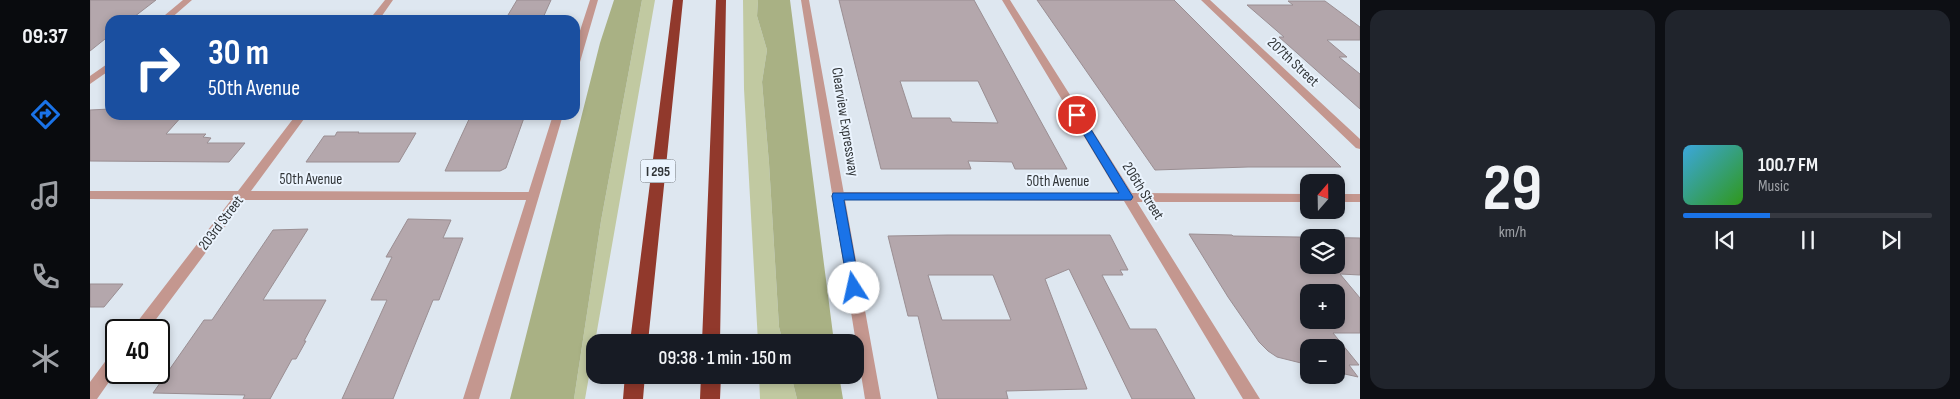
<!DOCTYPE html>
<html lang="en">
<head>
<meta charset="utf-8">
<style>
  :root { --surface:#171b24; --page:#20242c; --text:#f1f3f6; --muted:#9ea1a6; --line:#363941; --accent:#1a73e8 }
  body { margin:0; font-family:"Sofia Sans Condensed",sans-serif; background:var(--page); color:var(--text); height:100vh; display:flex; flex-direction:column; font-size:19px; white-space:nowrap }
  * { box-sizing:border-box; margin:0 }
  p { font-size:16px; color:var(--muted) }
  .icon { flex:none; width:28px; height:28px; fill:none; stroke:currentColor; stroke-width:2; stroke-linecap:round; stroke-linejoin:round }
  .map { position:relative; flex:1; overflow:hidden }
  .details { display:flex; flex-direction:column; gap:10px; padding:10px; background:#0d0f14; width:600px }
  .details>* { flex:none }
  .hud { position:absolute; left:15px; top:15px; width:475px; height:105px; border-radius:15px; box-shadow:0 2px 8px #0003; background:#1a4fa0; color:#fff; overflow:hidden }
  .needle { width:32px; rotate:20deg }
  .fabs { position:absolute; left:1210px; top:174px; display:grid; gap:10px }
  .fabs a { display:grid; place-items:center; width:45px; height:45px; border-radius:10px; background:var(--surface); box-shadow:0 2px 8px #0003; font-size:25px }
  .speed { position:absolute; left:15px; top:319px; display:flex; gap:10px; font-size:25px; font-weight:700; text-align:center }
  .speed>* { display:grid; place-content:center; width:65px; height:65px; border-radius:50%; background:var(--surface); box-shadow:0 2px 8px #0003; line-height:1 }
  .speed .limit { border:2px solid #111; border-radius:8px; background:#fff; color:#111 }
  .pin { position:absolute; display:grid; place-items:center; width:42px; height:42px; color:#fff; margin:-21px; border:2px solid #fff; border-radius:50%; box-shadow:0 1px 5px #0007 }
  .me { position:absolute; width:55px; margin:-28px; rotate:350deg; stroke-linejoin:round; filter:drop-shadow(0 0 4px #0008) }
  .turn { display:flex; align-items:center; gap:18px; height:105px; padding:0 20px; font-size:22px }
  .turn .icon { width:65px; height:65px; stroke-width:2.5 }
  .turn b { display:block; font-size:35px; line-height:42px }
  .details .tile { flex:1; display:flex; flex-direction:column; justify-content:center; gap:8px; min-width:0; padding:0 18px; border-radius:15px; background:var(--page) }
  .details .dial { align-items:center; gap:0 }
  .dial b { font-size:65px; line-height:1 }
  .song { display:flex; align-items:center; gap:15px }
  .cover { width:60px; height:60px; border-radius:8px; background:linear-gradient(135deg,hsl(200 70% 55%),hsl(110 70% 35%)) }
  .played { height:5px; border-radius:2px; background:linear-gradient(90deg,var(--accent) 35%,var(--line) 35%) }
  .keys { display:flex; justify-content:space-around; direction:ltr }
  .details .tiles { flex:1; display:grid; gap:10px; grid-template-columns:repeat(2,1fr) }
  .trip { position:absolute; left:496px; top:334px; width:278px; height:50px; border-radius:15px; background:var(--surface); box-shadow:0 2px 8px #0003; font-weight:600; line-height:50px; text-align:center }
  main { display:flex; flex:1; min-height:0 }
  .menu { display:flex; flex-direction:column; width:90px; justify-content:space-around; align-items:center; background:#090b0e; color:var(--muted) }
  .menu .icon { width:35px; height:35px }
  .menu .selected { color:var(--accent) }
  .menu b { font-size:22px; color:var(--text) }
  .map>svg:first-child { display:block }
  .green { fill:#c1c9a1 }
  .forest { fill:#a9b184 }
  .building { fill:#b4a7ac; stroke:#9a8e92; fill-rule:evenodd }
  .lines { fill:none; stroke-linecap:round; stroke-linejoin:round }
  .minor { fill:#c4978f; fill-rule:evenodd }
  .tertiary { fill:#c4978f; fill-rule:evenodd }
  .motorway { fill:#91392c; fill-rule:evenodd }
  .route { fill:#1a73e8; stroke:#114b97 }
  .labels { text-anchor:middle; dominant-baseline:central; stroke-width:4; stroke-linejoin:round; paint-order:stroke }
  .shield { fill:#ebf4fe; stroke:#696e73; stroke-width:1 }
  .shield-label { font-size:14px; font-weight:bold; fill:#313538 }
  .street-label { font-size:15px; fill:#313538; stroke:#ebf4fe }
</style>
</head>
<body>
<main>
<nav class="menu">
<b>09:37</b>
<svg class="icon selected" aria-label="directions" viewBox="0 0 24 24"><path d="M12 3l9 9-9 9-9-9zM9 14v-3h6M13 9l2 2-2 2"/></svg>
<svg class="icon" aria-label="music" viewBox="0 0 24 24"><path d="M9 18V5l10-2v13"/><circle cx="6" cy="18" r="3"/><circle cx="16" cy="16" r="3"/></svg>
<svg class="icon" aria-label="phone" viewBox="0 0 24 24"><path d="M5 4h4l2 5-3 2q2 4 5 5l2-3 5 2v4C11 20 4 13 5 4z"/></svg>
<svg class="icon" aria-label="climate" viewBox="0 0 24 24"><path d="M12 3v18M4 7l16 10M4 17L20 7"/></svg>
</nav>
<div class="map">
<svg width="1270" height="399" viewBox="0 0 1270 399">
  <rect width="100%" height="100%" fill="#dee7f0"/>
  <path class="green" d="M552,0H565L495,399H484L511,221Z
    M653,0H668L667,16L677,50L672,82L679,163L689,327L693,342H668L654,89Z
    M669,375H701L707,399H670Z"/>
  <path class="forest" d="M524,0H552L511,221L484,399H420L510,43Z
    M668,0H700L744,342H693L689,327L679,163L672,82L677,50L667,16Z
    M701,375H749L753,399H707Z"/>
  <path class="building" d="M0,0H66L40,20H20V35L0,51Z
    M427,0H461L452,20H415Z
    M749,0H884L977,169H925L922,162L878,161L881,169H791ZM810,81H888L908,123L862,122L860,118H822Z
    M947,0H1084L1251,167H1158L1065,170Z
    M1198,1H1235L1270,27V40H1237L1257,57H1249L1270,74V109L1189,37H1194L1157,5H1203Z
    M20,109V115H93L76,134H116L113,137L121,138L117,143H155L139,162L0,161V110Z
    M381,115H435L416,168L410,171H355Z
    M247,132H269L268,133H326L309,162H216L234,136H245Z
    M318,219L361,220L353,238H373L349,300H343L303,399H252L297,300H281L302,257H296Z
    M218,229L173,300H236L214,341H216L206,359H202L180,399H153L155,395L63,393L114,320H122L183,230Z
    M1099,234L1142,235L1143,236L1270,238V275L1250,274L1270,298V333H1243L1269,365H1259L1268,377L1246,372V348H1219V365L1187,357L1178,351L1169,342L1138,297ZM1219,238H1246V265H1219ZM1219,292H1246V320H1219Z
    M858,235H1020L1038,270H1030L1033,275H1012L1040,329H1066L1105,399H1042L979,269L955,279L997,389L916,391L918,399H848L828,316H818L798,236ZM838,275H903L921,320H852Z
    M0,284H33L14,307H0Z"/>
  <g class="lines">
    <path class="minor" d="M93,0H102L79,20H69Z
      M295,0H303L289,20H279Z
      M912,0H920L1042,193L1219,194V202H1047L1170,399H1153L1034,201L743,199L741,196L747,192L1028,193Z
      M1111,0H1120L1270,139V149L1266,148Z
      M20,62V70L0,84V76Z
      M206,115H217L161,191L443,192L449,196L443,200H155L58,330H41L141,200L0,199V191H148Z
      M1246,194H1270V202H1246Z
      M26,353V372L7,399H0V382L20,355Z"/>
    <path class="tertiary" d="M500,0H508L490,62L485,65V46Z
      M711,0H719L791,399H775Z
      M463,115H473L389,399H373Z"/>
    <path class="motorway" d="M583,0H593L558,342H540Z
      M626,0H636L630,342H612Z
      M535,375H555L553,399H533Z
      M611,375H631L630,399H610Z"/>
  </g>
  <path class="route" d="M987,112L992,115L1041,194L1043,197L1041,200H754L770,288L768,292H759L742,196L743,193H1029L982,115Z"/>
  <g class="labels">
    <rect class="shield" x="550.5" y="159.5" width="35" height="23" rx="4"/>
    <g class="shield-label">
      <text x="568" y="171">I 295</text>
    </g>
    <g class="street-label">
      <text transform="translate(1203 62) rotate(43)">207th Street</text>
      <text transform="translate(755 122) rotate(81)">Clearview Expressway</text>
      <text x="221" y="179">50th Avenue</text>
      <text x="968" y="181">50th Avenue</text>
      <text transform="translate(1053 191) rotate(58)">206th Street</text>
      <text transform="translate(131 223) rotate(-53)">203rd Street</text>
    </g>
  </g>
</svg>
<div class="fabs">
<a><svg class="needle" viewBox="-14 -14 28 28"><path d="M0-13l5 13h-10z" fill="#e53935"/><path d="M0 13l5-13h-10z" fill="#9ea1a6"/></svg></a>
<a><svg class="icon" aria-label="layers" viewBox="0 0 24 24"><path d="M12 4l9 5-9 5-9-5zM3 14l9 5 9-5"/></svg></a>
<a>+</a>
<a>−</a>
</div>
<div class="speed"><div class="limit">40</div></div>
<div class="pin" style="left:987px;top:115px;background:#d93025"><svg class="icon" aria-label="arrive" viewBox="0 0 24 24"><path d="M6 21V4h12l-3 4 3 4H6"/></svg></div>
<svg class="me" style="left:764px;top:288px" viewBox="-20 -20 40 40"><circle r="19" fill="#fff"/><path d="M0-13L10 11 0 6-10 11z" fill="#1a73e8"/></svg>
<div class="trip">09:38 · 1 min · 150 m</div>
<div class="hud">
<div class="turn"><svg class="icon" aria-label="right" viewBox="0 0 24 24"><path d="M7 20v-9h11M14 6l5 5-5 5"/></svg><div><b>30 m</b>50th Avenue</div></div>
</div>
</div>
<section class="details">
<div class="tiles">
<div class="tile dial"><b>29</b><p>km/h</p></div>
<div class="tile">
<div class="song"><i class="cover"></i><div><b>100.7 FM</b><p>Music</p></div></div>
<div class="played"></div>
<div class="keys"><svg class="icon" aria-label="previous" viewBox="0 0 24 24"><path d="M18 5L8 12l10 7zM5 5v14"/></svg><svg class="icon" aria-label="pause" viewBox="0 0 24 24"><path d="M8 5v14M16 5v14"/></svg><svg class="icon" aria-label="next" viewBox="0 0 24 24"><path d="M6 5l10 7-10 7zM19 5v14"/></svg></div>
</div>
</div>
</section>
</main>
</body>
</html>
